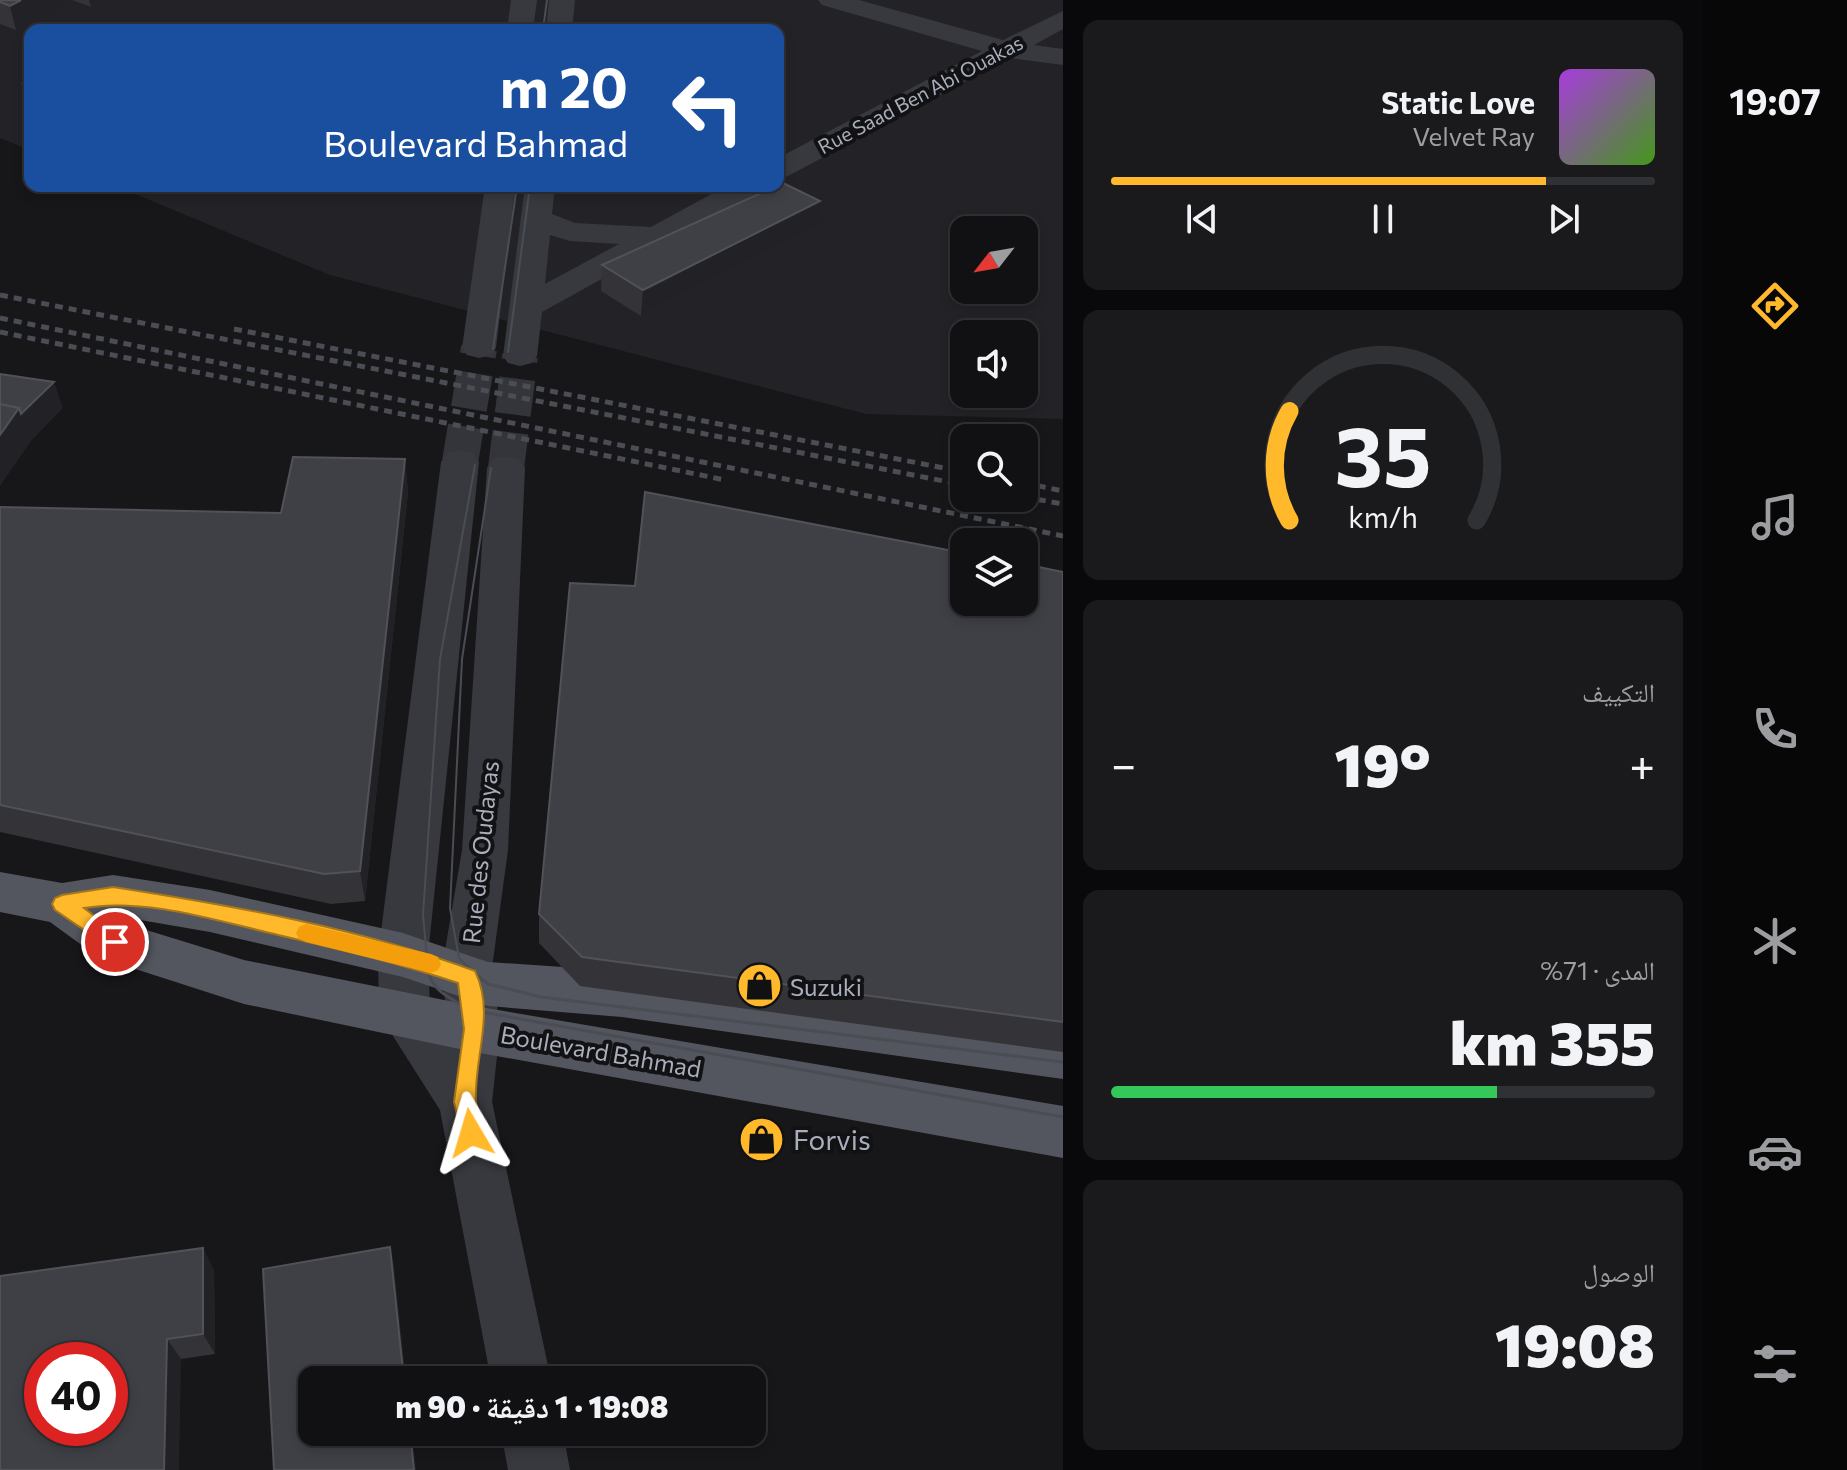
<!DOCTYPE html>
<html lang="ar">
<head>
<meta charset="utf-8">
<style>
  :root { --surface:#111114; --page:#1a1a1d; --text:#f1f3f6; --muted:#9c9da0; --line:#303134; --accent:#ffb92a }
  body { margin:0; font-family:Commissioner,"Noto Naskh Arabic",sans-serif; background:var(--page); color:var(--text); direction:rtl; height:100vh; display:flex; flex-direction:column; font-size:30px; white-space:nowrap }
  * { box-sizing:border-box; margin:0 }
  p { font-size:26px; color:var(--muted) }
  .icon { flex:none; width:44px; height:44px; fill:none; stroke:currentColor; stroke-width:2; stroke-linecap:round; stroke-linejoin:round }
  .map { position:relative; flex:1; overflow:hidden; direction:ltr }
  .side { display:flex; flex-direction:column; gap:20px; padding:20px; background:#09090b; width:640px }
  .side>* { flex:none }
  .guide { position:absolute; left:24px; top:24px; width:760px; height:168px; border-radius:16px; box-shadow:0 4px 12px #0003,0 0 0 2px var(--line); direction:rtl; background:#1a4fa0; color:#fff; overflow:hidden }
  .needle { width:52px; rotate:239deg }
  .controls { position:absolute; left:950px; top:216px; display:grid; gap:16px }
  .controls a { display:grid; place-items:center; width:88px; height:88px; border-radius:16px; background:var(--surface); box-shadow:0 4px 12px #0003,0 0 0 2px var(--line); font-size:40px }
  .speed { position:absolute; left:24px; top:1342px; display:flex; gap:16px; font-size:40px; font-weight:700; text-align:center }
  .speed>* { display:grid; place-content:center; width:104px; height:104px; border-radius:50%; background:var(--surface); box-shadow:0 4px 12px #0003,0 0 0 2px var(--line); line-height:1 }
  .speed .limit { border:12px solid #d22; background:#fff; color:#111 }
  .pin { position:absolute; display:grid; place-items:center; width:68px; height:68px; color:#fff; margin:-34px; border:4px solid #fff; border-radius:50%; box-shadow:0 2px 8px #0007 }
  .me { position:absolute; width:88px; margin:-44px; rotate:353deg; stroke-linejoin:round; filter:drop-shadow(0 0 6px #0008) }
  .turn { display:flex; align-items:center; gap:28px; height:168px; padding:0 24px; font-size:36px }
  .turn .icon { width:104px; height:104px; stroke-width:2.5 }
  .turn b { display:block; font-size:56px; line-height:68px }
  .big { font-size:60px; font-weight:800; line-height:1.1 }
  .side .tile { flex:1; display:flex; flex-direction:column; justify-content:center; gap:12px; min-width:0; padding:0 28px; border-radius:16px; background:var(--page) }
  .side .dial { align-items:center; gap:0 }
  .dial svg { height:208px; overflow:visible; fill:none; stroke:var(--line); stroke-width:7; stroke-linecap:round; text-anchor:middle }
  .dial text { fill:var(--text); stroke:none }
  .song { display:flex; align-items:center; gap:24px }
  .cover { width:96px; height:96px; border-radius:12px; background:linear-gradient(135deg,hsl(280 70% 55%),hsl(100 70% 35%)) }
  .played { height:8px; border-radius:4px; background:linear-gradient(90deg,var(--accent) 80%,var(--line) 80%) }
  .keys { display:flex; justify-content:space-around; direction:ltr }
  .heat { display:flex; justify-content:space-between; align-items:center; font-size:44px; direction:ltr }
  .charge { height:12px; border-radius:6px; background:linear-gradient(90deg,#34c759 71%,var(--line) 0) }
  .trip { position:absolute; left:298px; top:1366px; width:468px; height:80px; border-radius:16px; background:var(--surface); box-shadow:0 4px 12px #0003,0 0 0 2px var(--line); font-weight:800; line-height:80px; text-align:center; direction:rtl }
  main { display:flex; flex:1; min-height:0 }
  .menu { display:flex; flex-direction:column; width:144px; justify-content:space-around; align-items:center; background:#070708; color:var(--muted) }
  .menu .icon { width:56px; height:56px }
  .menu .active { color:var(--accent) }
  .menu b { font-size:36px; color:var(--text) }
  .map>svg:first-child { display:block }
  .built { fill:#232327; fill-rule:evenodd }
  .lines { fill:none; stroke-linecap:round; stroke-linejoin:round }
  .minor-tunnel { stroke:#34353a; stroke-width:36; stroke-dasharray:36 18; stroke-linecap:butt }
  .minor { fill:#38393f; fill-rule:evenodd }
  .major { fill:#53565e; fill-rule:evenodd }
  .tram-far1 { stroke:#4a4d54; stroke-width:2 }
  .tram { stroke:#4a4d54; stroke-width:3 }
  .rail { stroke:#4a4d54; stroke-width:5; stroke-dasharray:8 6; stroke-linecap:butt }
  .wall { fill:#333338 }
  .shaded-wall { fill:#222226 }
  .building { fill:#3f4046; stroke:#505258; stroke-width:2; fill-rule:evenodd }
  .route { fill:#ffb92a; stroke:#a6781b; stroke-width:2 }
  .slow { fill:#f59e0b }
  .labels { text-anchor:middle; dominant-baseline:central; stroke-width:8; stroke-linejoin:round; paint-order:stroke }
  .far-street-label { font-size:20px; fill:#a8aebb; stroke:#121215 }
  .street-label { font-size:24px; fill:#a8aebb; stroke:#121215 }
  .poi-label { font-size:24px; fill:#a8aebb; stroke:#121215; text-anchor:start }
  .near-poi-label { font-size:28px; fill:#a8aebb; stroke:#121215; text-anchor:start }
</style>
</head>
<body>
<main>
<nav class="menu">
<b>19:07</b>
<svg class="icon active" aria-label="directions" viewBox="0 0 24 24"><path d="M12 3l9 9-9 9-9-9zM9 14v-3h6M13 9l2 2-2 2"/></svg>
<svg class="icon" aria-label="music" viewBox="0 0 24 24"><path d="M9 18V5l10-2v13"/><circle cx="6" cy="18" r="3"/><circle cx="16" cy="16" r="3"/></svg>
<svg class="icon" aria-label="phone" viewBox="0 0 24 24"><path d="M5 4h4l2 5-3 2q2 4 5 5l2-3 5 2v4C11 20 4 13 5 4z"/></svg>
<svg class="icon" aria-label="climate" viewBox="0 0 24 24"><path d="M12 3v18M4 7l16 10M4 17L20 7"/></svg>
<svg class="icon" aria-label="car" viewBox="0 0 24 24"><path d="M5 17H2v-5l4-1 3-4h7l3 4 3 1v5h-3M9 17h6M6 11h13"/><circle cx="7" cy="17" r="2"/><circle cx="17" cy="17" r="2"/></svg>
<svg class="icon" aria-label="filters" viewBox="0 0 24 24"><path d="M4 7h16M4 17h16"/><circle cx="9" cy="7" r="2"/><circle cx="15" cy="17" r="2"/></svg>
</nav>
<section class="side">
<div class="tile">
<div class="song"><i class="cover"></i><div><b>Static Love</b><p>Velvet Ray</p></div></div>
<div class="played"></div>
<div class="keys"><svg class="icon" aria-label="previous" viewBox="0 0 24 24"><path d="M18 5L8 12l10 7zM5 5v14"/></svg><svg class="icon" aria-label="pause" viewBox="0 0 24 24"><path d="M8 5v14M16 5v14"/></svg><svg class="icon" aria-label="next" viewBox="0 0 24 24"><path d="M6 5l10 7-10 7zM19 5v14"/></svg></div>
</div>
<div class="tile dial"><svg viewBox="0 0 100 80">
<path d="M14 69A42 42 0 1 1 86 69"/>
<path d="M14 69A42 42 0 0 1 14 27" stroke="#ffb92a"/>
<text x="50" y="56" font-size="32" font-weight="700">35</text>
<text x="50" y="72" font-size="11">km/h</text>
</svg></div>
<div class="tile"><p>التكييف</p>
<div class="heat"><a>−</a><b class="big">19°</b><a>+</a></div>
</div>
<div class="tile"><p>المدى · 71%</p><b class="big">355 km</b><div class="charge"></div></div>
<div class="tile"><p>الوصول</p><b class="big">19:08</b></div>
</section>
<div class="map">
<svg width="1063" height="1470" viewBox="0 0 1063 1470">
  <rect width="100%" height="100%" fill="#17171a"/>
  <path class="built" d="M0,0H1063V419L866,414L330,275L116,186H778V30H30V150L0,138ZM964,230H1024V290H964ZM964,334H1024V394H964Z"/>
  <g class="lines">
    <path class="minor-tunnel" d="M460,462L479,348
      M506,468L520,356"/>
    <path class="minor" d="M511,0H537L533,30H507Z
      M549,0H575L572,30H546Z
      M818,0H859L1003,40L1063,11V29L1034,45L1063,49V65L1010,58L788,176L778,179V158L982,51L822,5Z
      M485,186H515L496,348L491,355L479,358L467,355L462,348Z
      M525,186H555L552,214L575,223L651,227L726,186H763L759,192L542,312L537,356L532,363L520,366L508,363L503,356ZM550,235L570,241L619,244L545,284Z
      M460,450L473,453L479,462L428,955L430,1008L448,1033L442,968L462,850L487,468L493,459L506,456L519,459L525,468L508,850L492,968L500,1029L492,1102L551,1380H491L440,1110L379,1014L378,955L441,462L447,453Z
      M501,1432H563L570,1470H508Z"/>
    <path class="major" d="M0,872L62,883L113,875L210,890L403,933L488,962L622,971L1063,1031V1079L622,1017L488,1006L403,977L210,932L117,916L130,925L244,960L474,1006L1063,1106V1158L474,1052L244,1004L98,957L50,922L0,912Z"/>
    <path class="tram-far1" d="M543,30L547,0
      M493,349L517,186
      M508,352L530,186
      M428,971L423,915L440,659L475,465
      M472,971L459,958L450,908L462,659L491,468"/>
    <path class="tram" d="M428,969C430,991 454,1000 471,1010L1063,1117
      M469,969L488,984L541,997L1063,1062"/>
    <path class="rail" d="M0,295L964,485
      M0,318L1063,536
      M234,329L964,472
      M0,332L725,480
      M1024,483L1063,491
      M1024,497L1063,504"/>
  </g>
  <path class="wall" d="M0,0L68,3L16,30L0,24Z
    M72,0H103L91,7Z
    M30,79V101L28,100L23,83Z
    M816,227L641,316L601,291L602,265Z
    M405,459L408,492L365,901L331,904L0,832V507L281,513Z
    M1063,572V1052L580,986L539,943V914L635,586Z
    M214,1270L215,1354L181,1359L0,1470Z"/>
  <path class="shaded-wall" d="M21,0H67L68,3L16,30L10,6Z
    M89,0H103L91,7Z
    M820,201L816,227L641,316L643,290Z
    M54,382L63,408L31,441L0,486V435L19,408Z
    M405,459L408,492L365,901L360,871Z
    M390,1247L394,1265L406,1380H404Z
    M203,1248L214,1270L215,1354L203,1334Z
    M167,1339L181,1359L179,1470H164Z
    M410,1432H412L416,1470H414Z"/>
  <path class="building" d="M0,0H21L10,6L0,2Z
    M30,79V86L23,83Z
    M783,183L820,201L643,290L602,265Z
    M0,374L54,382L21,414L19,408L0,404Z
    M0,404L19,408L0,435Z
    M293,457L405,459L360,871L324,874L0,805V507L281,513Z
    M645,492L964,553V602H1024V564L1063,572V1022L582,957L539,914L570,583L635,586Z
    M390,1247L404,1380H312V1432H410L414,1470H274L263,1269Z
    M203,1248V1334L167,1339L164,1470H0V1276ZM42,1360H110V1428H42Z"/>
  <path class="route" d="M113,887C235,906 359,928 475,971C496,1014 473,1059 476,1103C477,1116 485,1127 479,1140L471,1143L463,1140L454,1102L464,1029L458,983C396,962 334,948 270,933C211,919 144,898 84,908L122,936L125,942L122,948L115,951L55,910L52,904L55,898L62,895Z"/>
  <path class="slow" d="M306,924L431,954L438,957L441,964L438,970L431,973L306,942L299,939L296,933L299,927Z"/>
  <defs>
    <symbol id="shop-disc" viewBox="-11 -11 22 22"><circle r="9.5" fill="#ffb92a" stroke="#121215"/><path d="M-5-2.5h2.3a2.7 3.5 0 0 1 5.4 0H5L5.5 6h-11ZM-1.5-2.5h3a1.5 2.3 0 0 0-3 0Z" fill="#111"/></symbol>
  </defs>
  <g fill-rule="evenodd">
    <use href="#shop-disc" x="734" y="960" width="51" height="51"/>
    <use href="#shop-disc" x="736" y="1114" width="51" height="51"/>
  </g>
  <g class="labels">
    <g class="far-street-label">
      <text transform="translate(920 94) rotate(-28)">Rue Saad Ben Abi Ouakas</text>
    </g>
    <g class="street-label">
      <text transform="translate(480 852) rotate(-84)">Rue des Oudayas</text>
      <text transform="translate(601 1051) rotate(10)">Boulevard Bahmad</text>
    </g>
    <g class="poi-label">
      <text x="790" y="986">Suzuki</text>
    </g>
    <g class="near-poi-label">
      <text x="793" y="1139">Forvis</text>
    </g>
  </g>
</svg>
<div class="controls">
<a><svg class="needle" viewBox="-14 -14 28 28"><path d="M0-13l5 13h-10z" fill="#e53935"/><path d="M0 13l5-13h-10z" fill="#9c9da0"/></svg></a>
<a><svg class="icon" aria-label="sound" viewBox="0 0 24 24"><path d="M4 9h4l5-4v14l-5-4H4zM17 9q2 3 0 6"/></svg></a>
<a><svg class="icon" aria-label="search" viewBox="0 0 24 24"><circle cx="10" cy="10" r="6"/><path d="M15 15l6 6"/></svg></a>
<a><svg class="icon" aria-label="layers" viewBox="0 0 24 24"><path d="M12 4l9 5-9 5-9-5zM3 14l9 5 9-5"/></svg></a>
</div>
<div class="speed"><div class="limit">40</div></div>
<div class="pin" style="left:115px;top:942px;background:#d93025"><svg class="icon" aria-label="arrive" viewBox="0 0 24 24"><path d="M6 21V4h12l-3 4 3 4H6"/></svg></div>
<svg class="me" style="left:471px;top:1133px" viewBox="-20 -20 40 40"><path d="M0-17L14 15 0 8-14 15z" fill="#ffb92a" stroke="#fff" stroke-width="4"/></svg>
<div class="trip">19:08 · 1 دقيقة · 90 m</div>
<div class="guide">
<div class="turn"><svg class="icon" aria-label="left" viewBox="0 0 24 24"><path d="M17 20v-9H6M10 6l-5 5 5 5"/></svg><div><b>20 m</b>Boulevard Bahmad</div></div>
</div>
</div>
</main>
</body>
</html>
